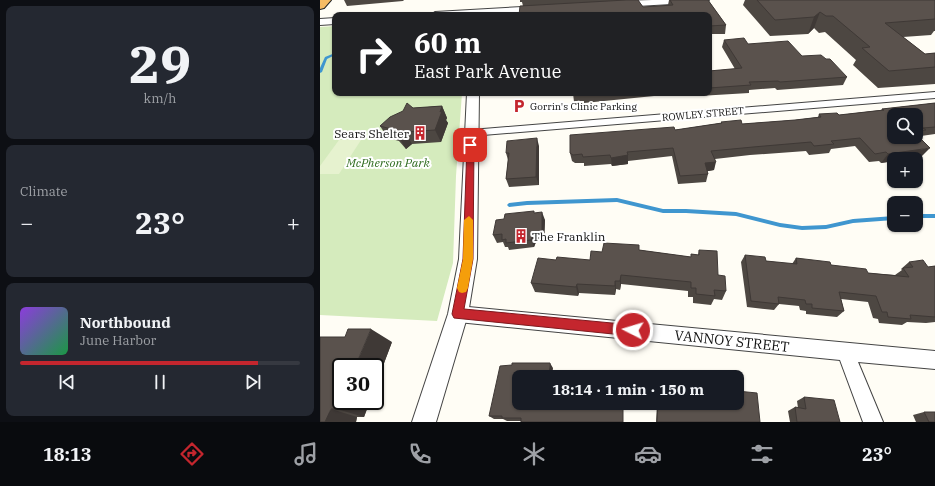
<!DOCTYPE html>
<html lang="en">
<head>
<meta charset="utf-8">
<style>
  :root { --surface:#171b24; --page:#242831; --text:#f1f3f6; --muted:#9ea1a6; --line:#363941; --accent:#c4262e }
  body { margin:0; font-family:"IBM Plex Serif",serif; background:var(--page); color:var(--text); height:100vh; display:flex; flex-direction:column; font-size:15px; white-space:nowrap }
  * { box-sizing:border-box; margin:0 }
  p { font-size:13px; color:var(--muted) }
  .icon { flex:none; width:22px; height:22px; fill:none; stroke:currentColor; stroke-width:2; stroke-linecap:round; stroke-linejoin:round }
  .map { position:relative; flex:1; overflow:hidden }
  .sheet { display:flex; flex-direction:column; gap:6px; padding:6px; background:#0d0f14; width:320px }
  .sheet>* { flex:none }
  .hud { position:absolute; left:12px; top:12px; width:380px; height:84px; border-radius:8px; box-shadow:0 1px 3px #0004; background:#202124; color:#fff; overflow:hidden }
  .fabs { position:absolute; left:567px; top:108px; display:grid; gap:8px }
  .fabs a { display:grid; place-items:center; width:36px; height:36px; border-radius:8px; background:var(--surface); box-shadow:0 1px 3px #0004; font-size:20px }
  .speed { position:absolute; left:12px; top:358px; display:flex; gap:8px; font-size:20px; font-weight:700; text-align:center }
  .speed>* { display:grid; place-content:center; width:52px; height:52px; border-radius:50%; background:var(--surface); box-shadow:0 1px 3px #0004; line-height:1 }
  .speed .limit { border:2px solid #111; border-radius:6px; background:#fff; color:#111 }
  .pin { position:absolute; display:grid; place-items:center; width:34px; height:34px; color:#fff; margin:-17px; border-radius:8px; box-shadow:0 2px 6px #0006 }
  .me { position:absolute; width:44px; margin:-22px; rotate:275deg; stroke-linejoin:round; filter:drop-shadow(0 0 3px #0008) }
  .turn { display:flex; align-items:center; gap:14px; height:84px; padding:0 16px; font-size:18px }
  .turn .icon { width:52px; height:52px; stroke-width:2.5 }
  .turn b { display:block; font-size:28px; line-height:34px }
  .big { font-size:30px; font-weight:800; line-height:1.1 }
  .sheet .tile { flex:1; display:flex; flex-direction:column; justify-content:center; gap:6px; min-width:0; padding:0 14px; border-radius:8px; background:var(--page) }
  .sheet .dial { align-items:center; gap:0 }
  .dial b { font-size:52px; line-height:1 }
  .song { display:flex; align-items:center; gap:12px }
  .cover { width:48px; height:48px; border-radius:6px; background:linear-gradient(135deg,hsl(270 70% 55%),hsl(140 70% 35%)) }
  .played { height:4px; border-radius:2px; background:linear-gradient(90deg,var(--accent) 85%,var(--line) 85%) }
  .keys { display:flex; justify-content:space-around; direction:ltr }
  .heat { display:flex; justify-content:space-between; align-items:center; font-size:22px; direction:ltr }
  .trip { position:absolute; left:192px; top:370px; width:232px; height:40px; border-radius:8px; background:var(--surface); box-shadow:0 1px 3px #0004; font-weight:800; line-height:40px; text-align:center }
  .tab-bar { display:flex; height:64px; justify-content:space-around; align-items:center; background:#090b0e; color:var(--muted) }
  .tab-bar .icon { width:28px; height:28px }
  .tab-bar .active { color:var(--accent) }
  .tab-bar b { font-size:18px; color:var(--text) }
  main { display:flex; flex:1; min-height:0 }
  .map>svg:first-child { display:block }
  .green { fill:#d5ebbd }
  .pitch { fill:#e6f2cf }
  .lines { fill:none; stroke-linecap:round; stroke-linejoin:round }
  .stream { fill:#3f96cf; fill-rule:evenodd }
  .minor-casing { stroke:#444; stroke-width:2 }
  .tertiary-casing { stroke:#444; stroke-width:2 }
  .trunk-casing { stroke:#222; stroke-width:2 }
  .minor { fill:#fff; fill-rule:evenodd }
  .tertiary { fill:#fff; fill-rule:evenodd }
  .trunk { fill:#f7bc64; fill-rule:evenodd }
  .wall { fill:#4d4742; fill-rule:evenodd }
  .shaded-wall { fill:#3f3936 }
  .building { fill:#5a524d; stroke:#3f3936 }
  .route { fill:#c4262e; stroke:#7f191e }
  .slow { fill:#f59e0b }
  .labels { text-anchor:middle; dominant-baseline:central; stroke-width:4; stroke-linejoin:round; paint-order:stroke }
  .far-poi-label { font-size:10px; fill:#111; stroke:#fff; text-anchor:start }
  .far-street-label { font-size:10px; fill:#111; stroke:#fff }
  .poi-label { font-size:12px; fill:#111; stroke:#fff; text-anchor:end }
  .park-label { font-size:12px; font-style:italic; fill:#2f6b1f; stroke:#fff }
  .near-street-label { font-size:14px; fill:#111; stroke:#fff }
</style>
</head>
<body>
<main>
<section class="sheet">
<div class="tile dial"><b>29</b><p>km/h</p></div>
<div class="tile"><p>Climate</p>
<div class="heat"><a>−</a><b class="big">23°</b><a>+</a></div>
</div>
<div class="tile">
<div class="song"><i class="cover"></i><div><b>Northbound</b><p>June Harbor</p></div></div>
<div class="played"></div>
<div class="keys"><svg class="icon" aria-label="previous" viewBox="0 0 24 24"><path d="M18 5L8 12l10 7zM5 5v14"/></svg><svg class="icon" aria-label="pause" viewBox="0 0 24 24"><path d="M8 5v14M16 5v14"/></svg><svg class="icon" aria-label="next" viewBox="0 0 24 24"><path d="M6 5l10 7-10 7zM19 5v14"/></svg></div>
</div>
</section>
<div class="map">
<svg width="615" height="422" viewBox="0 0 615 422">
  <rect width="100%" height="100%" fill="#fffdf5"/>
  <path class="green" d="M15,26V93H142L136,176L133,263L117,321L0,315V27Z"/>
  <path class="pitch" d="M19,140H41L19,174H0V166Z"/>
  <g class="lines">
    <path class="stream" d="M15,53V55L7,59L2,72L0,73V68L5,57Z
      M297,198L343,209H366L416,212L460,223L482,226L506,225L533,219L574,216V220L533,223L506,229L482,230L460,227L416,216L366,213H343L297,202L207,205L189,207L187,205L189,203L207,201Z
      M596,214H615V218H596Z"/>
    <defs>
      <path id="minor" d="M615,92V98L151,136L146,133L151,130Z
        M138,306L615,351V369L538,362L563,422H543L520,360L138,322L132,319L130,314L132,309Z"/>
      <path id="tertiary" d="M332,0H389L385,2L300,7L296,4L300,1Z
        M221,6L224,7L225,9L224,11L161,15H111L115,12Z
        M15,18V24L0,25V19Z
        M147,93H159L157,259L148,314L116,422H92L128,314L139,259Z"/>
      <path id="trunk" d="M0,0H11L4,8L0,9Z"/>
    </defs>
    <use href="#minor" class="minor-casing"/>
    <use href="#tertiary" class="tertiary-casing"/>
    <use href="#trunk" class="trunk-casing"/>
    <use href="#minor" class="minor"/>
    <use href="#tertiary" class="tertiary"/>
    <use href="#trunk" class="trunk"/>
  </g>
  <path class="wall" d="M24,0H84L83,1L27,6Z
    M200,0H318L323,7L348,5L349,0H388L406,25L405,34H389V15L203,6L202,2H200Z
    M425,0H615V31H614L611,35L583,37L605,54L615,53V84L558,88L533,65L536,60L505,32L499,33L494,28L488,34L450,36L423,5Z
    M404,40L428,44L482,56L527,77L523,85L457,90L455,88L429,90V93L379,96L378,93H389V71L415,69L402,47Z
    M253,93H334V96L264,103V101L254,102Z
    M615,103V134L601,136L600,138L602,156L585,159H574V161L561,163L559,161L549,162L535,146L511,149L509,153L489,155L486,151L430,155L395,159L394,170L387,171L388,174L386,182L358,184L352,156L308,161V164L292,166L291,164L264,166V163H255L252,161L250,153L355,130L401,123V122L422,124L475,120L498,117L499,114L519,115L561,110L562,109ZM596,115V137H574Z
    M122,106L127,118L126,120L128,123L121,142L92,144L86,149L79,141L68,138L60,126L93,108Z
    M219,146V185L189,187L186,179L188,160L186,153Z
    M215,213L225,220L224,241L216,242L214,247L189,250L188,247H185L183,242L177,243L173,235L184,219Z
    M319,250L371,257V254L378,255L379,250L398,275L406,291L402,300L394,299L391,305L373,303V297H368V291L301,284L300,290L296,289L295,295L259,293L258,296L215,292L211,283L236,260H270L282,252Z
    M425,255L446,261L472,264L476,258L548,273L575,275L582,270L581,269L589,262L608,267L615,266V322L606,323L587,322L582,325L559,323L558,319L553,318L548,302L521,299L524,311L517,317L486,314V311L480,310L479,306L459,304L454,310L427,307L421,262Z
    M72,342L55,387V367L21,401H50L44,417H37L36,422H0Z
    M233,368L199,403H303L201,421H187L183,419H174L169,416Z
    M484,397L520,422H470L468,411L475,407L478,408L477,401Z
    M337,403H417L440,422H336Z
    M604,412L615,422H596L593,415Z"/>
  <path class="shaded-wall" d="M500,12L494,28L488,34L494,17Z
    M122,106L127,118L126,120L128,123L121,142L115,130Z
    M85,132L92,144L86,149L79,137Z
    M217,138L219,146V185L216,177Z
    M610,148L602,156L585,159H574V161L561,163L568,154Z
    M308,155V164L292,166L291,158Z
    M396,162L394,170L383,172L385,163Z
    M222,212L225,220L224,241L222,234Z
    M213,235L216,242L214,247L211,240Z
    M301,275V284L300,290V281Z
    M295,281L296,289L295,295Z
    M257,284L259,293L258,296L256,287Z
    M51,329L72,342L55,387V367H35Z
    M230,363L233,368L232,377H229Z
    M21,401H50L44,417L17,409Z
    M11,409L37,417L36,422H5Z"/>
  <path class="building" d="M306,0H318L323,7L353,5L350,0H388L406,25L389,26V15H199L200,6Z
    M437,0H615V19L565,23L605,54L615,53V67L569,71L542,48L550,47L513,16H506L500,12L494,17L455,20Z
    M424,38L428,44L468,41L482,56L501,55L506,59H510L527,77L460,82L458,81L429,82L431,85L389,88V71L422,68L404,40Z
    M87,103L93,108L122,106L120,112L122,111L115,130L85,132L79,137L71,129L60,126L70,117L83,111Z
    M615,103V127L603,128L606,130L596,131V115H574V137H596V134L610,148L568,154L566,152L555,154L540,138L511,141L514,144L494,146L491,142L433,147L391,151L396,162L385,163L388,174L360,176L353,148L307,152L308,155L291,158L290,155L263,157L262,154L253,155L250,153V135L354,127L355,130L402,123L401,122L421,120L422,124L475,120L501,117L499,114L517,113L519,115L564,110L562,109Z
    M217,138L216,177L186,179L189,153H186L187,141Z
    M214,211V213L222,212V234L213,235L211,240L186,243V239L182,240V234L173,235L176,220L184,219L185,214Z
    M284,243L319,245V250L371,257V254L379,255V250L397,251L398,275L405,276L406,291L394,290L395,296L376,294V288H371V282L301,275L300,281H295V286L257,284L256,287L211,283L218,258L236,260L237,257L270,260L271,251L282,252Z
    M425,255L445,257L446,261L477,264L476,258L510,262L511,265L546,269L548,273L589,277L583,268L593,267L589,262L603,260L608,267L615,266V317L590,315L591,319L568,317L567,312H562L556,296L519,292L524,311L492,308V304H486L485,300L458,297L459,304L431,301Z
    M28,329H51L35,367H21V400L17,409H11L5,422H0V337H25Z
    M192,363H230L229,377H199V403H303V422H201V418H182V416H169L180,366L192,365Z
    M417,391L437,393L440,422H337L338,403H417Z
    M484,397L514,400L520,422H477L475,407L486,409Z
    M604,412H615V422H609Z"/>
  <path class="route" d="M150,142L154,145L153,259L144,309L313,325L317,326L319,330L317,334L313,336L134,318L132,314L143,259L147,145Z"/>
  <path class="slow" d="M149,216L153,220V259L148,288L146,292L142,293L139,292L137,288L143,259L144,220Z"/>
  <defs>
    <symbol id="parking-bare" viewBox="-9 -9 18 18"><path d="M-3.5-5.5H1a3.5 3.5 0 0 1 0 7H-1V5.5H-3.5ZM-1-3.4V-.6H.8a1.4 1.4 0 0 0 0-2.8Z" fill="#c4262e" stroke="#fff" stroke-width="2.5" paint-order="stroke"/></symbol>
    <symbol id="building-bare" viewBox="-9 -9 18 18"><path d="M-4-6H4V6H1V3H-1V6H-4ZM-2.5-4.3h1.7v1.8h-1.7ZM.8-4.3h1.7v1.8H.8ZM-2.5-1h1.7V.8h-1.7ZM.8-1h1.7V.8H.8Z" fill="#c4262e" stroke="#fff" stroke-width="2.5" paint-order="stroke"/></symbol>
  </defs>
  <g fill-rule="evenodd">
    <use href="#parking-bare" x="189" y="96" width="20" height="20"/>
    <use href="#building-bare" x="90" y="123" width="20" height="20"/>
    <use href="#building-bare" x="191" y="226" width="20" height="20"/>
  </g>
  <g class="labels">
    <g class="far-poi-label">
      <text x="210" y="106">Gorrin's Clinic Parking</text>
    </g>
    <g class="far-street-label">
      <text transform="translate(383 114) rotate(-5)">ROWLEY STREET</text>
    </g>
    <g class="poi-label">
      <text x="89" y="133">Sears Shelter</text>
      <text x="212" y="236" text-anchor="start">The Franklin</text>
    </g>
    <g class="park-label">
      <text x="68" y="162">McPherson Park</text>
    </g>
    <g class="near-street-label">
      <text transform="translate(412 341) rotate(6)">VANNOY STREET</text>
    </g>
  </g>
</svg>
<div class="fabs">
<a><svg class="icon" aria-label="search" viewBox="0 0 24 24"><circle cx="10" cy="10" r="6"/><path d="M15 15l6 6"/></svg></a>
<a>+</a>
<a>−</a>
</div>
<div class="speed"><div class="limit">30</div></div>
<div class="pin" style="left:150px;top:145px;background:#d93025"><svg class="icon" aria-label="arrive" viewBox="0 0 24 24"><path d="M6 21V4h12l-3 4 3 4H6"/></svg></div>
<svg class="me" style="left:313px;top:330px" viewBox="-20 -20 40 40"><circle r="17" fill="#c4262e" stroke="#fff" stroke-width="3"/><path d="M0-11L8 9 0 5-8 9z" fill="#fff"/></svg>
<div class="trip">18:14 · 1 min · 150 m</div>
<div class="hud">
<div class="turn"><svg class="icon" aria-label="right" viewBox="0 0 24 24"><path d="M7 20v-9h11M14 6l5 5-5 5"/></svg><div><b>60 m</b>East Park Avenue</div></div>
</div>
</div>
</main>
<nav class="tab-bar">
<b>18:13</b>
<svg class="icon active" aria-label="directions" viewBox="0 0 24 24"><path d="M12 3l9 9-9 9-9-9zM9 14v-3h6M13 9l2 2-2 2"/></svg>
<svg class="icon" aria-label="music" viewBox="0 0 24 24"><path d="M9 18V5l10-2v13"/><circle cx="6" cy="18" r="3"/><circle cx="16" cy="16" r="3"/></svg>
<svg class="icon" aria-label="phone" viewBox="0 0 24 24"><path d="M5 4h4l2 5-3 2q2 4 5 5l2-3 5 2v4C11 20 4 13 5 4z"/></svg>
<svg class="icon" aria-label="climate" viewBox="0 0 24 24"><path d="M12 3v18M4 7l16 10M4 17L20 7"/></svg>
<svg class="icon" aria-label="car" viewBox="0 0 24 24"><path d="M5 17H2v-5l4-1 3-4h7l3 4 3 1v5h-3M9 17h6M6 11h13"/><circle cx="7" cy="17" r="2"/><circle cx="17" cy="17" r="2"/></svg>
<svg class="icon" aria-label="filters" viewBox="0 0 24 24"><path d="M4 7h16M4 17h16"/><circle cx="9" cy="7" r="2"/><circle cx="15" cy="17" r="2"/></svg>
<b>23°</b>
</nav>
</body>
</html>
